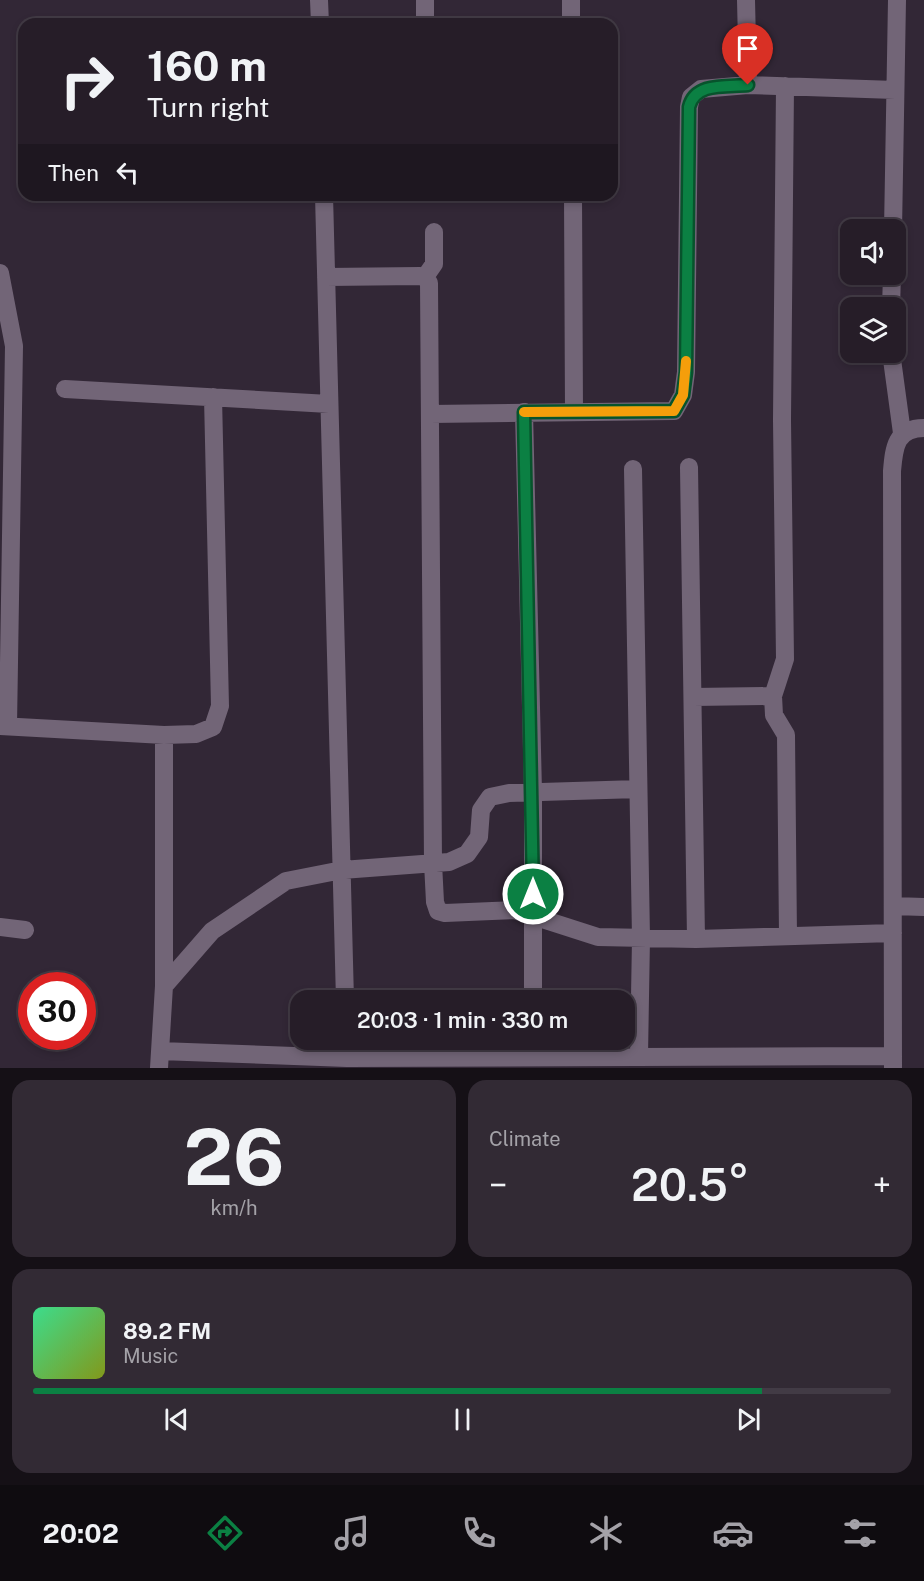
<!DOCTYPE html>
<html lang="en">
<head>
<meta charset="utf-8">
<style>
  :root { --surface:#261d28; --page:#322a34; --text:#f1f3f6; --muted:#a4a2a8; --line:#423b45; --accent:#0b8043 }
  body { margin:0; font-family:"Public Sans",sans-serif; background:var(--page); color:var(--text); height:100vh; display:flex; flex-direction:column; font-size:22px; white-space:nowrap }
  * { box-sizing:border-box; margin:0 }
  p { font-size:20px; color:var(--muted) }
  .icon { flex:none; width:33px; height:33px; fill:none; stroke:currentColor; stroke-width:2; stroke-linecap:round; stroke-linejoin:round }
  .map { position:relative; height:1068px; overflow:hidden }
  .panel { display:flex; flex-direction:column; gap:12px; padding:12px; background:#151016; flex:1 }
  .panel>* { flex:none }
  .banner { position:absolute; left:18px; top:18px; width:600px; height:183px; border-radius:18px; box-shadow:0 3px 9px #0003,0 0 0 2px var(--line); background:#261d28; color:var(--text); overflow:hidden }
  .controls { position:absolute; left:840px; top:219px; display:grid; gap:12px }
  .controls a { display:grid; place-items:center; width:66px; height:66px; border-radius:12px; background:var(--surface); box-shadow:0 3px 9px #0003,0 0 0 2px var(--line); font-size:30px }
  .speed { position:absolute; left:18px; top:972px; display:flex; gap:12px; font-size:30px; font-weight:700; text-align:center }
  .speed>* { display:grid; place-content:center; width:78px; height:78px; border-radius:50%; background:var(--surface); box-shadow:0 3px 9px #0003,0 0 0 2px var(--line); line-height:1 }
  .speed .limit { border:9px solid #d22; background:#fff; color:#111 }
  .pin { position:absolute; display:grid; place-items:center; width:51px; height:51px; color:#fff; margin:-62px -26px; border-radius:50% 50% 50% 0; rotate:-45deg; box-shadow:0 0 6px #0007 }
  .pin .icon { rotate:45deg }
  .me { position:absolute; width:66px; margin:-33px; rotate:0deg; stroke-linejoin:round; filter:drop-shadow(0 0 4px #0008) }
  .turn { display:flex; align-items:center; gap:21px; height:126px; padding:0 30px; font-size:27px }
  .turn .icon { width:78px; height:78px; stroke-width:2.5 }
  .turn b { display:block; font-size:42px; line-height:51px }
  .then { display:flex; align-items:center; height:57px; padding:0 30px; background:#0003; gap:12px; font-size:22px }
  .big { font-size:45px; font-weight:600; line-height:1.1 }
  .panel .widget { flex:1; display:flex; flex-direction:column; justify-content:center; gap:9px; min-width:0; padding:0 21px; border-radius:18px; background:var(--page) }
  .panel .dial { align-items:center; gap:0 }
  .dial b { font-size:78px; line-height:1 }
  .song { display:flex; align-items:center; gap:18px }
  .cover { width:72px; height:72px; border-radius:9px; background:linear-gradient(135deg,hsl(150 70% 55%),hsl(70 70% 35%)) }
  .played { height:6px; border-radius:3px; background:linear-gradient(90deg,var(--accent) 85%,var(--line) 85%) }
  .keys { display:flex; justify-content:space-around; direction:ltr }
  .heat { display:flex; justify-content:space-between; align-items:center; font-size:33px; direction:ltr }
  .panel .tiles { flex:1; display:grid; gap:12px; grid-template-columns:1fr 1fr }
  .widget:last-child { grid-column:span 2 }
  .trip { position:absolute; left:290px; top:990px; width:345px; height:60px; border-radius:18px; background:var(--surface); box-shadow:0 3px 9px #0003,0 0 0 2px var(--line); font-weight:600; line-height:60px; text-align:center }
  .tab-bar { display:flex; height:96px; justify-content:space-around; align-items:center; background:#0f0c10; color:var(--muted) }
  .tab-bar .icon { width:42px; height:42px }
  .tab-bar .on { color:var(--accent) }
  .tab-bar b { font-size:27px; color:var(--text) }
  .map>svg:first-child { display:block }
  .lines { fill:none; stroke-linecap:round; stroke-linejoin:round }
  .minor { stroke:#726577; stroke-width:18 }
  .route-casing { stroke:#07532c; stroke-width:15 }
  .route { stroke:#0b8043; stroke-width:10 }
  .slow { stroke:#f59e0b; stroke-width:10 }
</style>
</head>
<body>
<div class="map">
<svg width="924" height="1068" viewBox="0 0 924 1068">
  <rect width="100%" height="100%" fill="#322736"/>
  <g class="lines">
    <path class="minor" d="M319,0L320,24
      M425,0V24
      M571,0V24
      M746,0L748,85
      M324,195L345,1000
      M573,195L574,411
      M893,230L897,0
      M0,273L14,346L8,726
      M326,277L420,276L425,277L429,283L433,863L435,902L438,911L445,913L514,910L598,937L696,939L893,933
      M425,277L434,264V232
      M891,308L892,274
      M891,352L902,433
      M65,389L329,404
      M524,412L533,792V1000
      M430,414L674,411L683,395L686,372L689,107L691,97L701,89L748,85L895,90
      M689,467L696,939
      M633,469L641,938L639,1056
      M773,696L774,715L786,735L788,936
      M693,697L773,696L785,659L782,420L785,86
      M0,726L164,735L196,734L213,727L220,706L213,397
      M893,906L924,907
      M0,927L25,930
      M164,986L212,931L286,881L342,870L449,862L467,854L479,837L481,810L490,797L509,793L638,789
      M346,1040L347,1058
      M160,1051L347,1058L893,1056
      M159,1068L164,986V735
      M893,1068L892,471C894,447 896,428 924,428"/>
  </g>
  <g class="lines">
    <defs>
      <path id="route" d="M533,894L524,412L674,411L683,395L686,372L689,107C695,82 726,87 748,85"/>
    </defs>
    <use href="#route" class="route-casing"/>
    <use href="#route" class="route"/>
    <path class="slow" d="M524,412L674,411L683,395L686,361"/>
  </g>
</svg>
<div class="controls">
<a><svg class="icon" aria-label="sound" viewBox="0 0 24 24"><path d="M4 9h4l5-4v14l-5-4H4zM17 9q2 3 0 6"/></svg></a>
<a><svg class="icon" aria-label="layers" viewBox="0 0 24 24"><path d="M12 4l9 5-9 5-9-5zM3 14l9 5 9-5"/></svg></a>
</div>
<div class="speed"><div class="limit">30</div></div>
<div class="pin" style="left:748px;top:85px;background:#d93025"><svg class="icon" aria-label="arrive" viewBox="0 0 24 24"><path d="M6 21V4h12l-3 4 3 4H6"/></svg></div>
<svg class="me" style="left:533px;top:894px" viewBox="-20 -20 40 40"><circle r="17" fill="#0b8043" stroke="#fff" stroke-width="3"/><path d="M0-11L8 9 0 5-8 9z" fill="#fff"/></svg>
<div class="trip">20:03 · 1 min · 330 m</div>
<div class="banner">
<div class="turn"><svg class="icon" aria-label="right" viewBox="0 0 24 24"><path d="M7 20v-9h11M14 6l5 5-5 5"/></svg><div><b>160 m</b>Turn right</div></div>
<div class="then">Then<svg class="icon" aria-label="left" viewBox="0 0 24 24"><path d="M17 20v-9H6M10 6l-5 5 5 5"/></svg></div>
</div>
</div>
<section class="panel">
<div class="tiles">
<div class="widget dial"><b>26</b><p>km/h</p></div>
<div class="widget"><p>Climate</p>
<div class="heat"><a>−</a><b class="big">20.5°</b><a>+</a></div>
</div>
<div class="widget">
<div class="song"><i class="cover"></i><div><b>89.2 FM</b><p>Music</p></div></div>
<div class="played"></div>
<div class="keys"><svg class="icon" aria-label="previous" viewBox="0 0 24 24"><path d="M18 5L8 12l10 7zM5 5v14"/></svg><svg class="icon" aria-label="pause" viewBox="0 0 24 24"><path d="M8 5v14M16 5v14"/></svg><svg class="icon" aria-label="next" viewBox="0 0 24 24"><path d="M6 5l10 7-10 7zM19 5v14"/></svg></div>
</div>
</div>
</section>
<nav class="tab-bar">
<b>20:02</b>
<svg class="icon on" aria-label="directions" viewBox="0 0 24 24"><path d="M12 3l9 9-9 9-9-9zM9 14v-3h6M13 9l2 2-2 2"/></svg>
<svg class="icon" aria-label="music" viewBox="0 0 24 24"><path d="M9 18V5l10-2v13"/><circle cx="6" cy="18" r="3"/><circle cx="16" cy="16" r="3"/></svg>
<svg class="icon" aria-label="phone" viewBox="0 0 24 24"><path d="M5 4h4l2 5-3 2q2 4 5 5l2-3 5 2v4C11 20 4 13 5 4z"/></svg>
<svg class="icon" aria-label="climate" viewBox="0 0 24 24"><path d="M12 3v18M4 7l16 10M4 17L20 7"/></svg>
<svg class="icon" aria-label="car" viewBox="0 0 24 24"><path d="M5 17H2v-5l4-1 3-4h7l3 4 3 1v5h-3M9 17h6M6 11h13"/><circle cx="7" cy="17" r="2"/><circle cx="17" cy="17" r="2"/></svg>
<svg class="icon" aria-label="filters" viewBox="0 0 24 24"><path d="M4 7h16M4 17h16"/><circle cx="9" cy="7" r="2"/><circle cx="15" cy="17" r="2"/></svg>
</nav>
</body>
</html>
